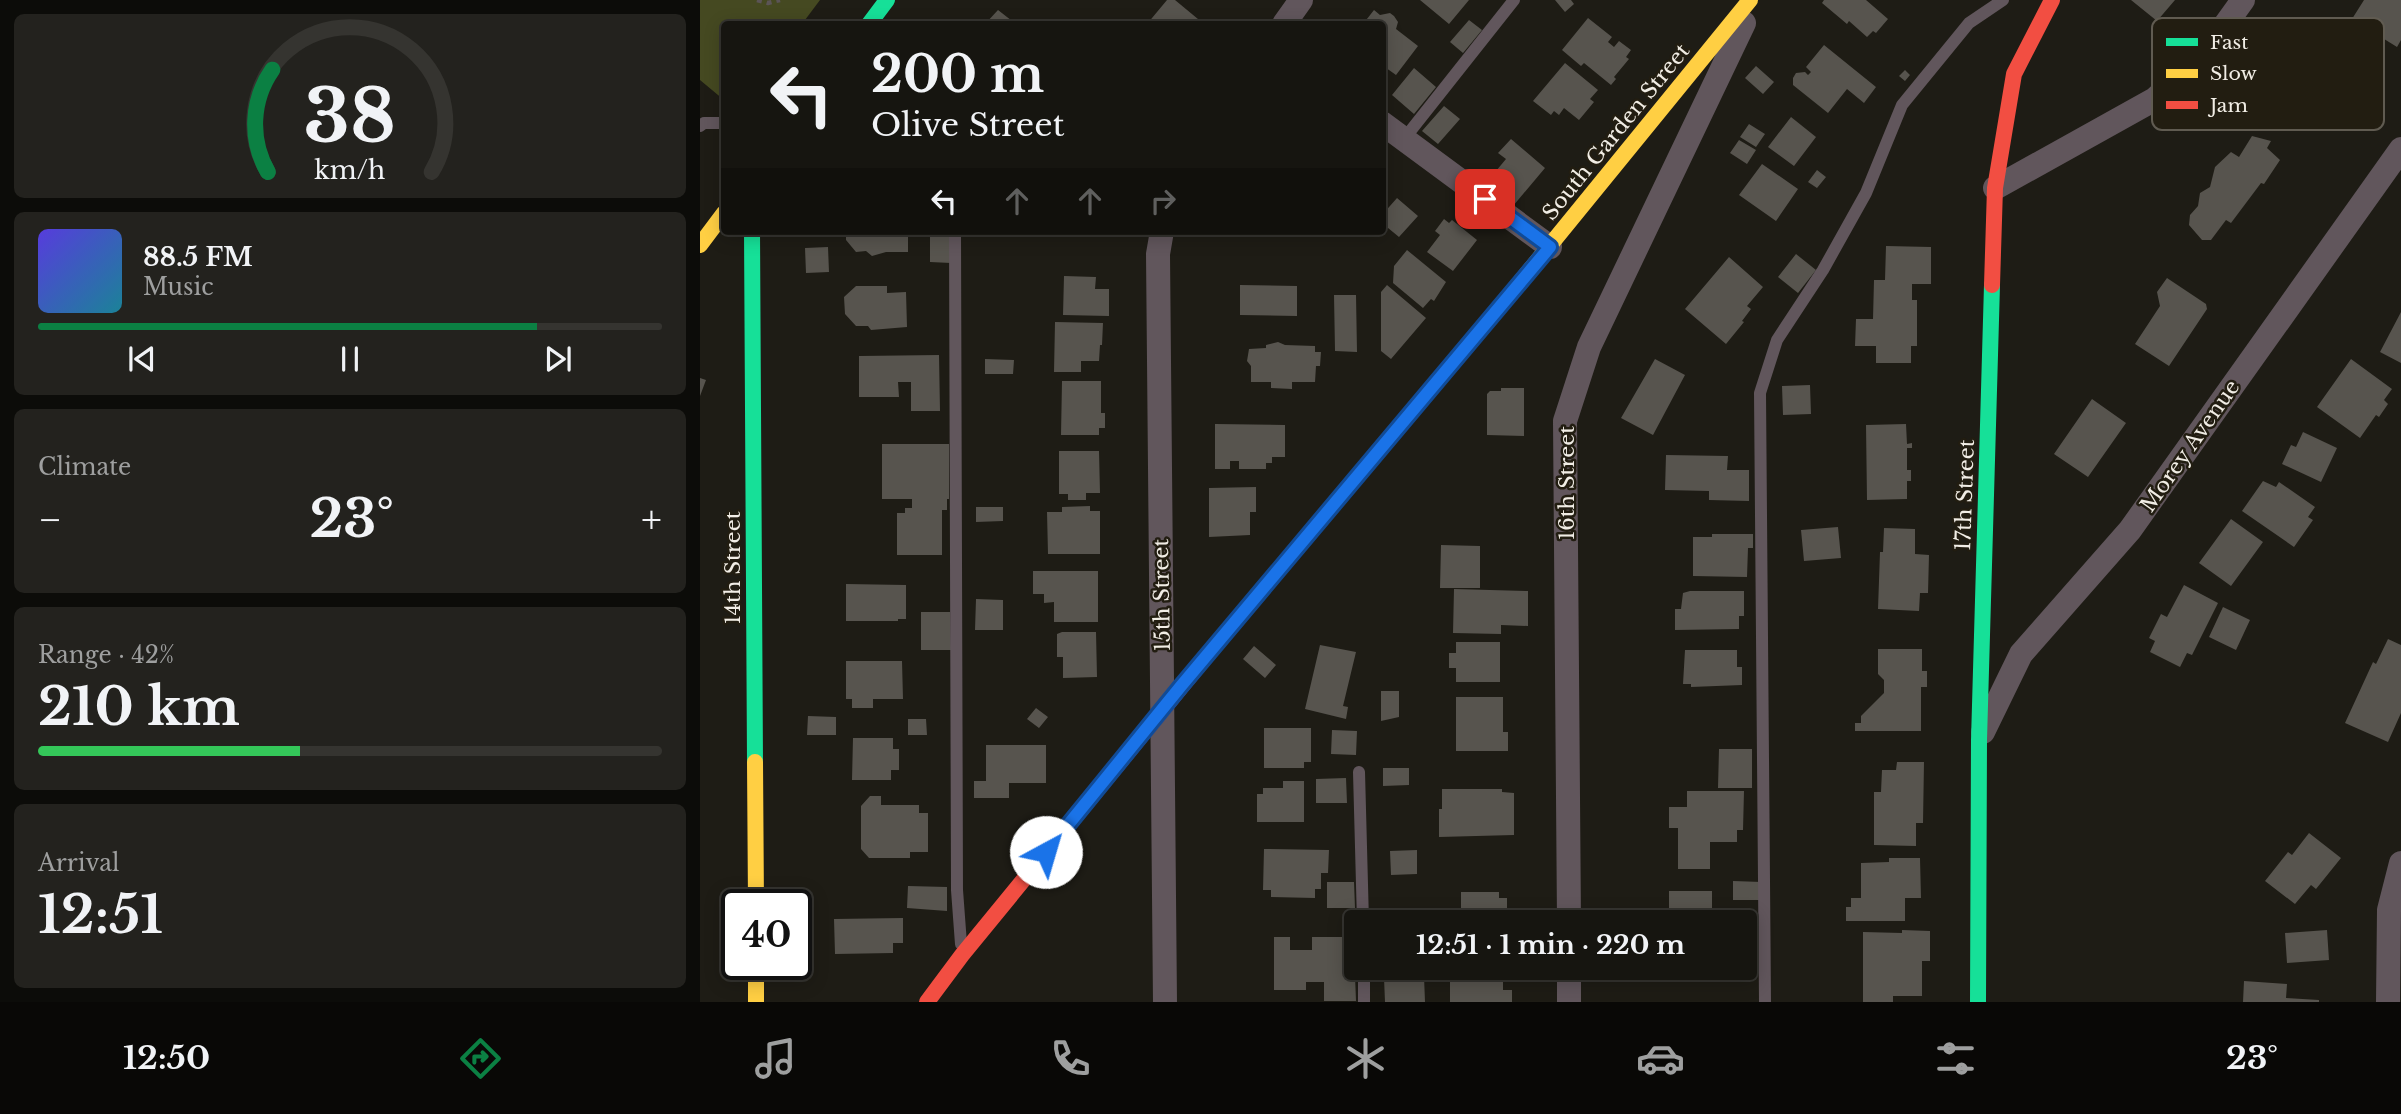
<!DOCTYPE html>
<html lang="en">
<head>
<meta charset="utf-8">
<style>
  :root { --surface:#161510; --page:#23221e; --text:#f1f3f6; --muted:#9e9f9f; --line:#353430; --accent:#0b8043 }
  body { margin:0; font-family:"Libre Baskerville",serif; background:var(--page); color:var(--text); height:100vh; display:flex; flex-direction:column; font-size:26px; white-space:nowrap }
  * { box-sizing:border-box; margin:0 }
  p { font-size:23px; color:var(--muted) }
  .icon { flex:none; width:38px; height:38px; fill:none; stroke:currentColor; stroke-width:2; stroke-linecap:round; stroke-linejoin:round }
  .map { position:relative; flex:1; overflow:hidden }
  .details { display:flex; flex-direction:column; gap:14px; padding:14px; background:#0c0c09; width:700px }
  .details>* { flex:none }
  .top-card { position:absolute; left:21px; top:21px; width:665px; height:214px; border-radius:7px; box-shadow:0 4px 18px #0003,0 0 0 2px var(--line); background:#161510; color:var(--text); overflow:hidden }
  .speed { position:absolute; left:21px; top:889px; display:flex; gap:14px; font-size:35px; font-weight:700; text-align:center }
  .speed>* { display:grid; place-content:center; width:91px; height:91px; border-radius:50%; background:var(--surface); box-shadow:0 4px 18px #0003,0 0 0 2px var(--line); line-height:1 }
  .speed .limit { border:4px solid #111; border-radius:10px; background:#fff; color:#111 }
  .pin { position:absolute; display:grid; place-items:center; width:60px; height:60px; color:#fff; margin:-30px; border-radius:14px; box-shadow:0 4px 10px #0006 }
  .me { position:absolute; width:77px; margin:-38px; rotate:39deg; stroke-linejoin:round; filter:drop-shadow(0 0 5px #0008) }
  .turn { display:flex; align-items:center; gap:24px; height:147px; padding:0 35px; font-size:32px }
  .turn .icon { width:91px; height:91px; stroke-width:2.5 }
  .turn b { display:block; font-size:49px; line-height:60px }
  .lanes { display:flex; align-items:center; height:66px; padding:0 35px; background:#0003; justify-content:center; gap:35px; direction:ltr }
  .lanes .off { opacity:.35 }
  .big { font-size:52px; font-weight:700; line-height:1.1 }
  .details .tile { flex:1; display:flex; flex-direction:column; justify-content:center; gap:10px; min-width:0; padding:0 24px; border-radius:10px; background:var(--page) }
  .details .dial { align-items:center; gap:0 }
  .dial svg { height:182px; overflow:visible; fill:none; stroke:var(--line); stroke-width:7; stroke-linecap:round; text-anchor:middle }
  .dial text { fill:var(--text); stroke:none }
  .song { display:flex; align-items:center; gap:21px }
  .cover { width:84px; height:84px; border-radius:10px; background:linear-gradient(135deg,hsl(250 70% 55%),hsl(190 70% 35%)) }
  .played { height:7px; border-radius:4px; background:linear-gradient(90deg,var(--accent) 80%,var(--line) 80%) }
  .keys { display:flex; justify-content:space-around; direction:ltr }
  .heat { display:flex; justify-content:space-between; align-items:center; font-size:38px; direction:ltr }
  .charge { height:10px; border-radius:5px; background:linear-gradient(90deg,#34c759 42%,var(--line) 0) }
  .trip { position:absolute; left:644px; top:910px; width:413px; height:70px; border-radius:7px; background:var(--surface); box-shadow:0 4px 18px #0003,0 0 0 2px var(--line); font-weight:700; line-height:70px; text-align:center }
  .dock { display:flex; height:112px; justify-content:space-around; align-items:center; background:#090806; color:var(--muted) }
  .dock .icon { width:49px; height:49px }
  .dock .current { color:var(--accent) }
  .dock b { font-size:32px; color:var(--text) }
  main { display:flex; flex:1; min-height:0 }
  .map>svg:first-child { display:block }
  .forest { fill:#454921 }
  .building { fill:#57544e }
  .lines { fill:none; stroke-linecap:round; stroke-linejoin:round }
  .path { stroke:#5b5456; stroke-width:4.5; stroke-dasharray:5 5; stroke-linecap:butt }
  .lane { stroke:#61565c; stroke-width:12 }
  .street { stroke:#61565c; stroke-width:24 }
  .fast { stroke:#16e098; stroke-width:16 }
  .slow { stroke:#ffcf43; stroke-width:16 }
  .jam { stroke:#f24e42; stroke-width:16 }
  .route-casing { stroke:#114b97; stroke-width:18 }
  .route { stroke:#1a73e8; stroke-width:12 }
  .labels { text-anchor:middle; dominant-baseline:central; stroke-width:5; stroke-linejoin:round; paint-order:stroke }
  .street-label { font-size:21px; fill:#f1ede5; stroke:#221d11 }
  .key { fill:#221d11; stroke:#605b51; stroke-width:2 }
  .key-label { font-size:19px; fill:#f1ede5 }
</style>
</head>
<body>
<main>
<section class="details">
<div class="tile dial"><svg viewBox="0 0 100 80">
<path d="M14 69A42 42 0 1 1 86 69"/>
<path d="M14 69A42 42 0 0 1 16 24" stroke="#0b8043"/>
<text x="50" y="56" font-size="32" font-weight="700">38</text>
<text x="50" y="72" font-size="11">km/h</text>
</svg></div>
<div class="tile">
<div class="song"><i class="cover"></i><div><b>88.5 FM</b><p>Music</p></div></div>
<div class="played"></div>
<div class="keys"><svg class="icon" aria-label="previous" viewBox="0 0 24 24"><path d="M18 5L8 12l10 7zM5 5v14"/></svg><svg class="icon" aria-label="pause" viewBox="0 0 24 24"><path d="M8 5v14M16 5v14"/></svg><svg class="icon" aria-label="next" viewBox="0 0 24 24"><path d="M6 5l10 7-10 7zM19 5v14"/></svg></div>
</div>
<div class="tile"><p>Climate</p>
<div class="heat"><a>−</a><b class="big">23°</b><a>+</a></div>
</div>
<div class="tile"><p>Range · 42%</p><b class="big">210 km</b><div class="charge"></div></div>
<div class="tile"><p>Arrival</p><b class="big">12:51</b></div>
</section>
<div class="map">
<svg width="1701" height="1002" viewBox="0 0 1701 1002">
  <rect width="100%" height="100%" fill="#1e1c15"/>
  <path class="forest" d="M0,0H120L102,24H24V100L0,80Z"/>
  <path class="building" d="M467,0H475L504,24H447Z
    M720,0H769L749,24Z
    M855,0H871L874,4L865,12Z
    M1124,0H1166L1188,19L1176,33L1173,31L1167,37L1149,21L1147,24L1122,3Z
    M1431,0H1475L1457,21Z
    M1664,0H1701V40L1697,47L1652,19Z
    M298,10L316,24H285Z
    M674,10L680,15L690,13L694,16L698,22L696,29L718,46L696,75L682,65V24H663Z
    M888,18L912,37L908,42L914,47L919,41L931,50L926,57L929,59L914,77L916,79L911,85L884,63L881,66L862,50Z
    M769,20L782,30L763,53L750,42Z
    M1124,45L1176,87L1164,103L1147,89L1128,113L1093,85V78L1096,73L1105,72L1108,75L1111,72L1106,67Z
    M865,63L898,90L890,99L894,102L879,120L864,108L859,115L854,111L851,115L833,101Z
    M1056,66L1074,82L1063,94L1045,78Z
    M714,68L736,87L714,114L692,95Z
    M1205,70L1210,75L1205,81L1199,76Z
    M744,106L760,119L738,144L722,131Z
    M1091,117L1116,137L1094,166L1068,147Z
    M1049,124L1065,134L1056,147L1040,137Z
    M1552,136L1571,141L1567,148L1580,160L1564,184L1561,183L1531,223L1526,220L1511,240H1502L1489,225L1490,215L1498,206L1500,193L1510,187L1515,167L1531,152L1539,157Z
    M811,139L845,168L813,206L786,183L806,159L798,153Z
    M1039,140L1056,150L1047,164L1030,153Z
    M1062,164L1098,189L1076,221L1039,195Z
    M1117,170L1126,177L1117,188L1108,182Z
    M697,198L718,216L699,237L682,223V215Z
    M744,219L749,223L752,220L777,240L753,271L727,252L740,235L735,231Z
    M146,231H208V252H186L172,256L166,251L156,252L146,240Z
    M233,231H252L251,263L230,262V236H233Z
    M1186,246L1231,247V284H1212V300H1217V346H1211V363H1176V346H1155L1156,319H1173L1174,280H1185Z
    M128,247L129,272L106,273L105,248Z
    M707,250L746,282L734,301L731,299L723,308L693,283L694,266Z
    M1096,254L1116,270L1098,293L1078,277Z
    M1029,257L1063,287L1047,306L1051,309L1042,321L1044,322L1026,344L985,309Z
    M364,276L396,277L395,289H409V316L363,315Z
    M1467,278L1506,304L1507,309L1469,366L1435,344L1460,306L1457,292Z
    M540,285L597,286V316L540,315Z
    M687,285L726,318L691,359L681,351V292Z
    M156,286H187V293L206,292L207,327L171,330L168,326H156L145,314L144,297Z
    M634,295H656L657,352L635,351Z
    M1701,312V363L1680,352Z
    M355,322L403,323L402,345H400L399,361H381V372H354Z
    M578,342L585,345L615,346V352H621L620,366H616L615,382H592V389L571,388V382H551V366L547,361L549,349L566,348V345Z
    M239,355L240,411H211V382H198L199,397H159V356Z
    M285,359L314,360L313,374H285Z
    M955,359L985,375L953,435L921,418Z
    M1651,359L1692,389L1684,400L1688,404L1679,417L1676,415L1660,438L1617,407Z
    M0,378L6,380L0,396Z
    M362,381H401V413H405V428H399V435H361Z
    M1110,385L1111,414L1083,415L1082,386Z
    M801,388H824V436L787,435V394L790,391H801Z
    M1392,399L1426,423L1388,477L1354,454Z
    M515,424L585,425V457H572V463H566V469H539V461H530V469H515Z
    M1206,424L1207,444L1212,443V448H1207V470H1211V481H1207V499L1167,500L1166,425Z
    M1603,432L1637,448L1621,482L1582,464L1591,445L1596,447Z
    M182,444H249V499H247V510H242V555H197V513H205V508H212V499H182Z
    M359,451H399L400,493H386V500H368V494H359Z
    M966,455L1028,456L1027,470H1049V501L1009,500V491L965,490Z
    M1563,481L1576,487L1579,482L1615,507L1608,517L1613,520L1594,547L1542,511Z
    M556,487V512H550V535L509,537V488Z
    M390,506V511H400V554H348L347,512H362V507Z
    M276,507H303V521L276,522Z
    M1531,519L1563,542L1531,586L1499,563Z
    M1138,527L1141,558L1104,561L1101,530Z
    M1184,528L1215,529V554L1229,555L1228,593H1220L1219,611L1178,609L1180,552H1183Z
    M1012,534H1053V548H1048L1047,577L993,576V537H1012Z
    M741,545L780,546V588H740Z
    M333,571H398V622H354V602L344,603V594H333Z
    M146,584L206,585V619H198V621H146Z
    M1484,585L1518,603L1492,655L1487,653L1480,667L1450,652L1455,641L1449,638L1461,614L1467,617Z
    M754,589L828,591V626L801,625V634L753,633Z
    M990,591H1044V616H1039V629L975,630V609H981L983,593Z
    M276,599L303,600V630H275Z
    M1523,607L1550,620L1536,650L1509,637Z
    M221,612H250L251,650H221Z
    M362,632H396L397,677L363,678V657H357V634Z
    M1688,639L1701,645V713L1688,742L1645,723L1673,662L1676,664Z
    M756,642H800V682H756V668H749V653H756Z
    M620,645L656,652L643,706L648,707L646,719L605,709Z
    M554,646L576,665L565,678L543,659Z
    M1178,649H1222V671H1227V687H1221V731H1155V723H1161V716L1184,693V680L1178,674Z
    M985,650H1037V667H1042V685L991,687V684H983Z
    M146,661H202L203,699H173V708H152V699H146Z
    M681,691H699V717L681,721Z
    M756,697H803V732H808V751H756Z
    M336,708L348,717L339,728L327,719Z
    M108,716L136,717V735H107Z
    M208,719H226L227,735H208Z
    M564,728H611V762H604V768H564Z
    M632,730L657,731L656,755L631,754Z
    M153,738H193V749H199V770H191V780H152Z
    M286,745H346V783H309V798H274V781H286Z
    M1019,749H1052V788H1018Z
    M1197,762H1224L1223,823H1216V846L1174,845V792H1181L1182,770H1196Z
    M683,768H709V785L683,786Z
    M646,778L647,803H616V779Z
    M583,781H604V822H557V794H563V788H583Z
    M742,789H802V792L814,793V835L739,837V809H742Z
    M987,791H1044L1043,830H1037V842H1010V869H978V828H969V807H987Z
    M170,796H181V805H219V813H228V852H210V858H169L161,849V806Z
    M1609,833L1641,858L1616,889L1611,885L1595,904L1565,881L1588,852L1592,855Z
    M564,849L629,850L628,873H621V889H615V898L571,897V890H563Z
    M717,850V874L691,875L690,851Z
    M1189,858H1220L1221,898H1205V921H1146V907H1151V898H1161V863L1189,862Z
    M1033,881L1062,882L1061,900H1033Z
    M627,882H654L655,908H627Z
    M208,886L247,887V911L207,908Z
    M969,891H1012V917H1021V922L969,921Z
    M761,892H799V898H807V908H813V922H761Z
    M203,918V943H193V953L135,954L134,919Z
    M1202,930L1230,931V961H1222V996H1193V1002H1163V932L1202,933Z
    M1627,930L1629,960L1587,963L1585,933Z
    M574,937H590V950H612V937H646V975H655L656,1001H624V982H606V990H574Z
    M760,973H803V990H812V1002H750V977H760Z
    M724,976L725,1002H685L684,978Z
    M1544,981L1587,984L1586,998L1619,1000V1002H1543Z"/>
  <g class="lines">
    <path class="path" d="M57,0L68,3L80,0"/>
    <path class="lane" d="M0,126L4,123H24
      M704,139L814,0
      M255,231L257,890L261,944
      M659,772L663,922
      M664,968V1002
      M1065,1002L1060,393L1077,340L1123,270L1166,193L1202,105L1269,23L1303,0"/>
    <path class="street" d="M584,24L601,0
      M682,123L850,247
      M1295,188L1455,99L1507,50L1543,0
      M462,231L458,254L465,1002
      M1283,732L1321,654L1430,530L1701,149
      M869,922L865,421L889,347L1044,23
      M869,968V1002
      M1688,1002L1689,910L1701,863"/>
    <path class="fast" d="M169,24L187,0
      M52,231L55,762
      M509,653L807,298
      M1278,1002L1279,740L1292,285"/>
    <path class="slow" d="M0,245L24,213
      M807,298L1050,0
      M55,762L56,905
      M56,964V1002"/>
    <path class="jam" d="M1292,285L1295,188L1314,74L1352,0
      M227,1002L262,955L509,653"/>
  </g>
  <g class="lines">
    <defs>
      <path id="route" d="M346,852L481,686L850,247L785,199"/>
    </defs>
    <use href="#route" class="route-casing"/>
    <use href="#route" class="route"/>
  </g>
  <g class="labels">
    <g class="street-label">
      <text transform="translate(916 132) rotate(-51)">South Garden Street</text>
      <text transform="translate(1490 446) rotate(-55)">Morey Avenue</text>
      <text transform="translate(867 483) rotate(-90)">16th Street</text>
      <text transform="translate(1265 495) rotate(-88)">17th Street</text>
      <text transform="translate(33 568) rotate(-90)">14th Street</text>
      <text transform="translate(462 595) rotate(-91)">15th Street</text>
    </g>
  </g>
  <rect x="1452" y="18" width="232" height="112" rx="10" class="key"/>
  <rect x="1466" y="38" width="32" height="8" fill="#16e098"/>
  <rect x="1466" y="69" width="32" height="9" fill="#ffcf43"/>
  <rect x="1466" y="101" width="32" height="8" fill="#f24e42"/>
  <g class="key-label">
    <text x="1510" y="49">Fast</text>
    <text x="1510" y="80">Slow</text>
    <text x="1510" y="112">Jam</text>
  </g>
</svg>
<div class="speed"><div class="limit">40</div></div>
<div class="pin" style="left:785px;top:199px;background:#d93025"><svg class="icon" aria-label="arrive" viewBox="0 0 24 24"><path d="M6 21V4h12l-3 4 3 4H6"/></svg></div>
<svg class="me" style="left:346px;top:852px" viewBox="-20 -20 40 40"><circle r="19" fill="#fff"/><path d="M0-13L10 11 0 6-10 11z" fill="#1a73e8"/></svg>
<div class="trip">12:51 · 1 min · 220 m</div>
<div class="top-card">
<div class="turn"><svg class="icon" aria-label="left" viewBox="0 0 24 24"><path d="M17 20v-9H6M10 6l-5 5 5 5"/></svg><div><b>200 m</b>Olive Street</div></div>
<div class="lanes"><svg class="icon" aria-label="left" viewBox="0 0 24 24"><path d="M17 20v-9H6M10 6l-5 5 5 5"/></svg><svg class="icon off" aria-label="ahead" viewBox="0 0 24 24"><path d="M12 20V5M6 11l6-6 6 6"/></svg><svg class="icon off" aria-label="ahead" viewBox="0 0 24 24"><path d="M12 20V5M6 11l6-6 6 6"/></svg><svg class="icon off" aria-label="right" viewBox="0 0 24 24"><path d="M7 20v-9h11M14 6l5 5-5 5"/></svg></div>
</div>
</div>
</main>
<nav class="dock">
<b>12:50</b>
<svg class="icon current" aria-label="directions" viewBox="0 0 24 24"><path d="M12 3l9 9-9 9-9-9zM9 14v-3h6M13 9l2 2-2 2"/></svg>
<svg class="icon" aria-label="music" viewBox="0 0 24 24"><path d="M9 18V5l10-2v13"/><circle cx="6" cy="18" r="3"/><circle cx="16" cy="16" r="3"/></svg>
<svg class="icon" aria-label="phone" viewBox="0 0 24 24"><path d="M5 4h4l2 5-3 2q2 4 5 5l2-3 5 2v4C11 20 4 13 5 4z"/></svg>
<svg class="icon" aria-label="climate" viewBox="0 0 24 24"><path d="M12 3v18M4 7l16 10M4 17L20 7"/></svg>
<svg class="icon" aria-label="car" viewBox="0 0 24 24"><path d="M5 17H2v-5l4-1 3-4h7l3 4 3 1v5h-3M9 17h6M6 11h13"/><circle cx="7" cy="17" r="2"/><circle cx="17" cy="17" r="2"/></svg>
<svg class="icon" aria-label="filters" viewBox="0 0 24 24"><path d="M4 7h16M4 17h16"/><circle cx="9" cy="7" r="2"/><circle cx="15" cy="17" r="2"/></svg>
<b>23°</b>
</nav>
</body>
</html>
